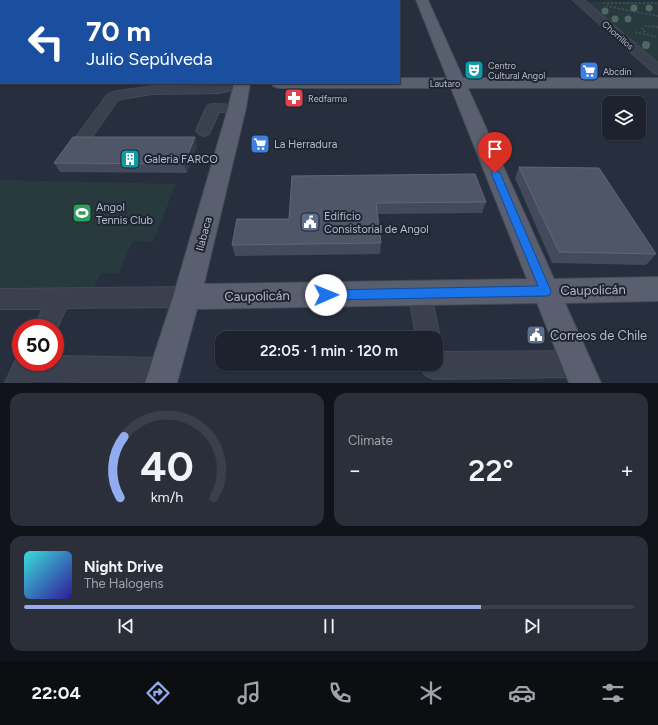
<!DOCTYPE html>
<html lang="en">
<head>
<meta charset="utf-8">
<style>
  :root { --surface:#1d222e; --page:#2a2f3a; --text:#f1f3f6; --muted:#a0a4aa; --line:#3b3f4a; --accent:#93acf1 }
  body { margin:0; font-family:Figtree,sans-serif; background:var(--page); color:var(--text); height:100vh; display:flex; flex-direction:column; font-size:15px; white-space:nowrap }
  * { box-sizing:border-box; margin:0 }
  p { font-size:13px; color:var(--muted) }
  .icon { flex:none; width:22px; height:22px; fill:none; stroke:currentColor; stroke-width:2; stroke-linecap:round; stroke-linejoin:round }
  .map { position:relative; height:383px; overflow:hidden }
  .side { display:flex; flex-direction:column; gap:10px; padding:10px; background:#101319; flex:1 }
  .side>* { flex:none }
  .top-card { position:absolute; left:0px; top:0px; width:400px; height:84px; box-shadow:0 1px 3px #0004,0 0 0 1px var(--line); background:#1a4fa0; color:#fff; overflow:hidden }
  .fabs { position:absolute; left:602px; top:96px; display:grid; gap:8px }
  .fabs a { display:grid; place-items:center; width:44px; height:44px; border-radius:8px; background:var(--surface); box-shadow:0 1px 3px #0004,0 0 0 1px var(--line); font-size:20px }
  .speed { position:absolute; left:12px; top:319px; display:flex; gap:8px; font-size:20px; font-weight:700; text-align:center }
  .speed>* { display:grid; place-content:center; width:52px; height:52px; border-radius:50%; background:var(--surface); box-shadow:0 1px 3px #0004,0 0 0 1px var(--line); line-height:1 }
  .speed .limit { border:6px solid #d22; background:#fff; color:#111 }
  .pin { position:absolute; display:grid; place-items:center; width:34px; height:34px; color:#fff; margin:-41px -17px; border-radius:50% 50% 50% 0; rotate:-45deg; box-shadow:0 0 4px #0007 }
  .pin .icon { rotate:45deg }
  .me { position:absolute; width:44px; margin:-22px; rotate:89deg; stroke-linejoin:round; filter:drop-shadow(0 0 3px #0008) }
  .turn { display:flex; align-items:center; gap:14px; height:84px; padding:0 20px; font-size:18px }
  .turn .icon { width:52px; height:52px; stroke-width:2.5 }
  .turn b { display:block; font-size:28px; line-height:34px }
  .big { font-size:30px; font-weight:600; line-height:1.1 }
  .side .widget { flex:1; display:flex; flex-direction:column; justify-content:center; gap:6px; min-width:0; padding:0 14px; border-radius:12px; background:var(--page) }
  .side .dial { align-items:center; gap:0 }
  .dial svg { height:104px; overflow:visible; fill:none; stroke:var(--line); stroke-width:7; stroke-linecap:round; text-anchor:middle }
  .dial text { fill:var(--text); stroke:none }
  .song { display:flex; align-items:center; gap:12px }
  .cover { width:48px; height:48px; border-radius:6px; background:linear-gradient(135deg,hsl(180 70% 55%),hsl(250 70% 35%)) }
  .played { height:4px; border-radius:2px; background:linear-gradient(90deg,var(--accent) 75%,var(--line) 75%) }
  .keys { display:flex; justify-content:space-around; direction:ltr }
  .heat { display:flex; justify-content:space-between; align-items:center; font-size:22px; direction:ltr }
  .side .tiles { flex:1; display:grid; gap:10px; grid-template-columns:1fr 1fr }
  .widget:last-child { grid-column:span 2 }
  .trip { position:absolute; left:215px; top:331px; width:228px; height:40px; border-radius:12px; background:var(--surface); box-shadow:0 1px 3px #0004,0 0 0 1px var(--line); font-weight:600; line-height:40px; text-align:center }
  .dock { display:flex; height:64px; justify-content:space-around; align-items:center; background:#0c0e12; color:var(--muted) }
  .dock .icon { width:28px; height:28px }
  .dock .on { color:var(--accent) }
  .dock b { font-size:18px; color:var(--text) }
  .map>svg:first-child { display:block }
  .green { fill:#293a3f }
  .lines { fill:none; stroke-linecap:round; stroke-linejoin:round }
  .minor-casing { stroke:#444957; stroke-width:2 }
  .major-casing { stroke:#444957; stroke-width:2 }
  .path { stroke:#425357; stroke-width:1.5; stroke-dasharray:2 2; stroke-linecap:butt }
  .minor { fill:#3b404e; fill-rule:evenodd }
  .major { fill:#595f6e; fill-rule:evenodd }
  .tree { fill:#4f6861 }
  .wall { fill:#424a5c }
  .shaded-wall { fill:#32394b }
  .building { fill:#4e5668; stroke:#5f6677 }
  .route { fill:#1a73e8; stroke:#114b97 }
  .labels { text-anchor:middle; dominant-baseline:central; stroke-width:4; stroke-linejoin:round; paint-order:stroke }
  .far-street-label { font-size:9px; fill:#b7bbc9; stroke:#1f2533 }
  .far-poi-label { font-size:9px; fill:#b7bbc9; stroke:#1f2533; text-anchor:start }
  .poi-label { font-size:11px; fill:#b7bbc9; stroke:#1f2533; text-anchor:start }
  .street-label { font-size:11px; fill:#b7bbc9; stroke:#1f2533 }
  .near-street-label { font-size:13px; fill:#b7bbc9; stroke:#1f2533 }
  .near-poi-label { font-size:13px; fill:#b7bbc9; stroke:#1f2533; text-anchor:start }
</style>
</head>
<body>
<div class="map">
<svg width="658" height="383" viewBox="0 0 658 383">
  <rect width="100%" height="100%" fill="#272e3e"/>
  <path class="green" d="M588,2H658V62Z
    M0,180L176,184L153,242L133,241L118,274L101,273L94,287L0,288Z"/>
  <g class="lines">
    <defs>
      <path id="minor" d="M573,0H584L658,63V74L654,73Z
        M227,83H249L247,86L220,93L153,94L121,99L117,101L88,143L82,145L76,143L74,140L107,95L112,92L153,86L220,85Z
        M213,104L242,105L244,108L242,111L219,112L209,134L204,136L199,134L196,131L206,108L208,105Z
        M420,283L428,286L431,293L440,338L436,347V338H416L409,293L412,286Z
        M187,287L195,290L198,297L195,304L187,307L66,308L55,333V328H33L43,309H0V289Z
        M577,351L586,355L590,364L586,373L577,377L434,379L425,375L420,364H436V352Z
        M21,352V362H55V356L165,358L174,362L178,371L174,380L167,383L32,381L31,383H5L19,353Z"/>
      <path id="major" d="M98,0H110L111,1H99Z
        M118,0H131L132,1H119Z
        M416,0H428L463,78H658V88H468L554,279L658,277V301L565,303L601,383H569L537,303L197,309L177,383H145L173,297L228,108L234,83H250L246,108L204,284L527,279L451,88H279L273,86L271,83H399V78H447Z"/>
    </defs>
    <use href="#minor" class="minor-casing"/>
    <use href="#major" class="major-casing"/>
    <path class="path" d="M146,0L148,1
      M603,3H658
      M606,6L658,16
      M635,32L658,37
      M645,32L642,29L645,26L658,27"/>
    <use href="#minor" class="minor"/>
    <use href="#major" class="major"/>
  </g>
  <g class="tree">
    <circle cx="634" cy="8" r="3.5"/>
    <circle cx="649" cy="8" r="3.5"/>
    <circle cx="605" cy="11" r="3.5"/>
    <circle cx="615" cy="19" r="3.5"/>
    <circle cx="628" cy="19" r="3.5"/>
    <circle cx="646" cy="45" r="4"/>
  </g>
  <path class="wall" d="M195,137L197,146L187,173L60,172L54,163Z
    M519,167L656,254L646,265L552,263L515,178Z
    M292,176L486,202L482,213L378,214L381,243L380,254L235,256L232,245L289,219Z"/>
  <path class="shaded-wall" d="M195,137L197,146L187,173L184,164Z"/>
  <path class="building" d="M73,137H195L184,164L54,163Z
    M519,167L599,168L656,254L559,252Z
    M475,174L486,202L376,203L381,243L232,245L237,219H289L292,176Z"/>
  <path class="route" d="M495,170L500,173L551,291L550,295L546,296L326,300L322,299L320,295L322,292L326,290L538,286L491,173Z"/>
  <defs>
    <symbol id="theatre-square" viewBox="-11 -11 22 22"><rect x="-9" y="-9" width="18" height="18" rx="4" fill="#0f9aa8" stroke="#1f2533"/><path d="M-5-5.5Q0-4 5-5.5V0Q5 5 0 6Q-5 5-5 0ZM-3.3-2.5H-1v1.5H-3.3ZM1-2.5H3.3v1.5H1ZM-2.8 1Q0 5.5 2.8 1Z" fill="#fff"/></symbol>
    <symbol id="supermarket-square" viewBox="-11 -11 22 22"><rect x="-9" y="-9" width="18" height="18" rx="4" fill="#3f7fe0" stroke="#1f2533"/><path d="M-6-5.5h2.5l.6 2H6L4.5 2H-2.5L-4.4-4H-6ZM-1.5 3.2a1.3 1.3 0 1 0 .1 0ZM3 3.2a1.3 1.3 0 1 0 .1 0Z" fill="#fff"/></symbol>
    <symbol id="pharmacy-square" viewBox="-11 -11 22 22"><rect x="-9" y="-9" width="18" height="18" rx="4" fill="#e0444e" stroke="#1f2533"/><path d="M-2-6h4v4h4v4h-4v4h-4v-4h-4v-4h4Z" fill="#fff"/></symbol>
    <symbol id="building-square" viewBox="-11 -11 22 22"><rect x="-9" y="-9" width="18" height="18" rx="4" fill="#0f9aa8" stroke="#1f2533"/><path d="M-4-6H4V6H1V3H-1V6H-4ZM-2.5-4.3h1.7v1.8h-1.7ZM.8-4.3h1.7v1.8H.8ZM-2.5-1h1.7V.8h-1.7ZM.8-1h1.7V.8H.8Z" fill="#fff"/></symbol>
    <symbol id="stadium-square" viewBox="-11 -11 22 22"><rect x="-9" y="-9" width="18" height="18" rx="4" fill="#2e9e5b" stroke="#1f2533"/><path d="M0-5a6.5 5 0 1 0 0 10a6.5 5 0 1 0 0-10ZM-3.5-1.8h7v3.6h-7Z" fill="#fff"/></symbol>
    <symbol id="civic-square" viewBox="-11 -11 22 22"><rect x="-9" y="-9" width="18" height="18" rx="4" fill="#5c6f8a" stroke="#1f2533"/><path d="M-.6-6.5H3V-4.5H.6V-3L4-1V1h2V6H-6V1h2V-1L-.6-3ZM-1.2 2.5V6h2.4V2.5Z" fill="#fff"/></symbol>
  </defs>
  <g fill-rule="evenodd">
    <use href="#theatre-square" x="463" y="59" width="22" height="22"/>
    <use href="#supermarket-square" x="578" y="60" width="22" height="22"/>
    <use href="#pharmacy-square" x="283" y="87" width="22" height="22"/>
    <use href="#supermarket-square" x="249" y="133" width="22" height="22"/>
    <use href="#building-square" x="119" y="148" width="22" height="22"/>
    <use href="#stadium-square" x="71" y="202" width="22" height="22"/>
    <use href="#civic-square" x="299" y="211" width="22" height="22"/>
    <use href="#civic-square" x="525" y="324" width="22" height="22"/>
  </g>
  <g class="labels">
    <g class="far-street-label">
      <text transform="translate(618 35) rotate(41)">Chorrillos</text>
      <text x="445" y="83">Lautaro</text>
    </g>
    <g class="far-poi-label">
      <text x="488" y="65">Centro<tspan x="488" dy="10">Cultural Angol</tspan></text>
      <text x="603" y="71">Abcdin</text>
      <text x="308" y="98">Redfarma</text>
    </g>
    <g class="poi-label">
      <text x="274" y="144">La Herradura</text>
      <text x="144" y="159">Galeria FARCO</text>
      <text x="96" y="207">Angol<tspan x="96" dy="13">Tennis Club</tspan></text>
      <text x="324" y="216">Edificio<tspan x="324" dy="13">Consistorial de Angol</tspan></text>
    </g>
    <g class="street-label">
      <text transform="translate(204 234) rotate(-75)">Ilabaca</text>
    </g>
    <g class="near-street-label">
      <text transform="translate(593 290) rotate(-1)">Caupolicán</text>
      <text transform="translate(257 296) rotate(-1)">Caupolicán</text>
    </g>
    <g class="near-poi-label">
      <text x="550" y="335">Correos de Chile</text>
    </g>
  </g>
</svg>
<div class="fabs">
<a><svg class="icon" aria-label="layers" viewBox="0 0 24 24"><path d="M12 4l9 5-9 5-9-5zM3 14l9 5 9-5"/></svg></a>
</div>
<div class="speed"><div class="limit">50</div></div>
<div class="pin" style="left:495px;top:173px;background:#d93025"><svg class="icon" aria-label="arrive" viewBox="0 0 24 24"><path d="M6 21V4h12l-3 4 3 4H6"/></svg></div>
<svg class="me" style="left:326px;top:295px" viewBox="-20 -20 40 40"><circle r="19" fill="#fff"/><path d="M0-13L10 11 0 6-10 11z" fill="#1a73e8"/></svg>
<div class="trip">22:05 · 1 min · 120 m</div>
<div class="top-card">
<div class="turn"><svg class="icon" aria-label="left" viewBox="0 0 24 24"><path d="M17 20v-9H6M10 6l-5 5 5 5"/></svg><div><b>70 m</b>Julio Sepúlveda</div></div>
</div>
</div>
<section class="side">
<div class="tiles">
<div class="widget dial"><svg viewBox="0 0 100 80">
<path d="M14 69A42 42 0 1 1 86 69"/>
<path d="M14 69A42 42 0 0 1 17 22" stroke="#93acf1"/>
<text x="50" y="56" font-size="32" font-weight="700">40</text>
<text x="50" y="72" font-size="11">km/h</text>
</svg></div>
<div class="widget"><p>Climate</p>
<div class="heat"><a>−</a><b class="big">22°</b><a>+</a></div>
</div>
<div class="widget">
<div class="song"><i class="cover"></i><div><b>Night Drive</b><p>The Halogens</p></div></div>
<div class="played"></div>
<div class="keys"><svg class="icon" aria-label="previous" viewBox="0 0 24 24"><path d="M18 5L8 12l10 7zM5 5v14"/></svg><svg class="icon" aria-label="pause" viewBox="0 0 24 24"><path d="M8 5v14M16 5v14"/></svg><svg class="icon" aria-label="next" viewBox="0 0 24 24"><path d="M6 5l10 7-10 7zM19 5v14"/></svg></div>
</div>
</div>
</section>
<nav class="dock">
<b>22:04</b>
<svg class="icon on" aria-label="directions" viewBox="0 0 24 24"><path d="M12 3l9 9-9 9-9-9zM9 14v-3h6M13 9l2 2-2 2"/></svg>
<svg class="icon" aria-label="music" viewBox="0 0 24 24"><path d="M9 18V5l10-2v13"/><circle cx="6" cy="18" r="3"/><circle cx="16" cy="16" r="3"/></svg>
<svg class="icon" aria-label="phone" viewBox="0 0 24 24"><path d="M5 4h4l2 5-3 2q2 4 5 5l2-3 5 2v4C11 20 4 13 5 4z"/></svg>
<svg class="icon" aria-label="climate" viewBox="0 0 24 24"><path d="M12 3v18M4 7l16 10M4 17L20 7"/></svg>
<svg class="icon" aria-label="car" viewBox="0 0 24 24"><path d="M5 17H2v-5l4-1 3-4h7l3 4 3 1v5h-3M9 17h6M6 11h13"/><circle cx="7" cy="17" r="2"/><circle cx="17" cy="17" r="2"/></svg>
<svg class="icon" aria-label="filters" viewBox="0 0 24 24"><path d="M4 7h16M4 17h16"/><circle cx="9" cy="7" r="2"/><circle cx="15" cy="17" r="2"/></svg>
</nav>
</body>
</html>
